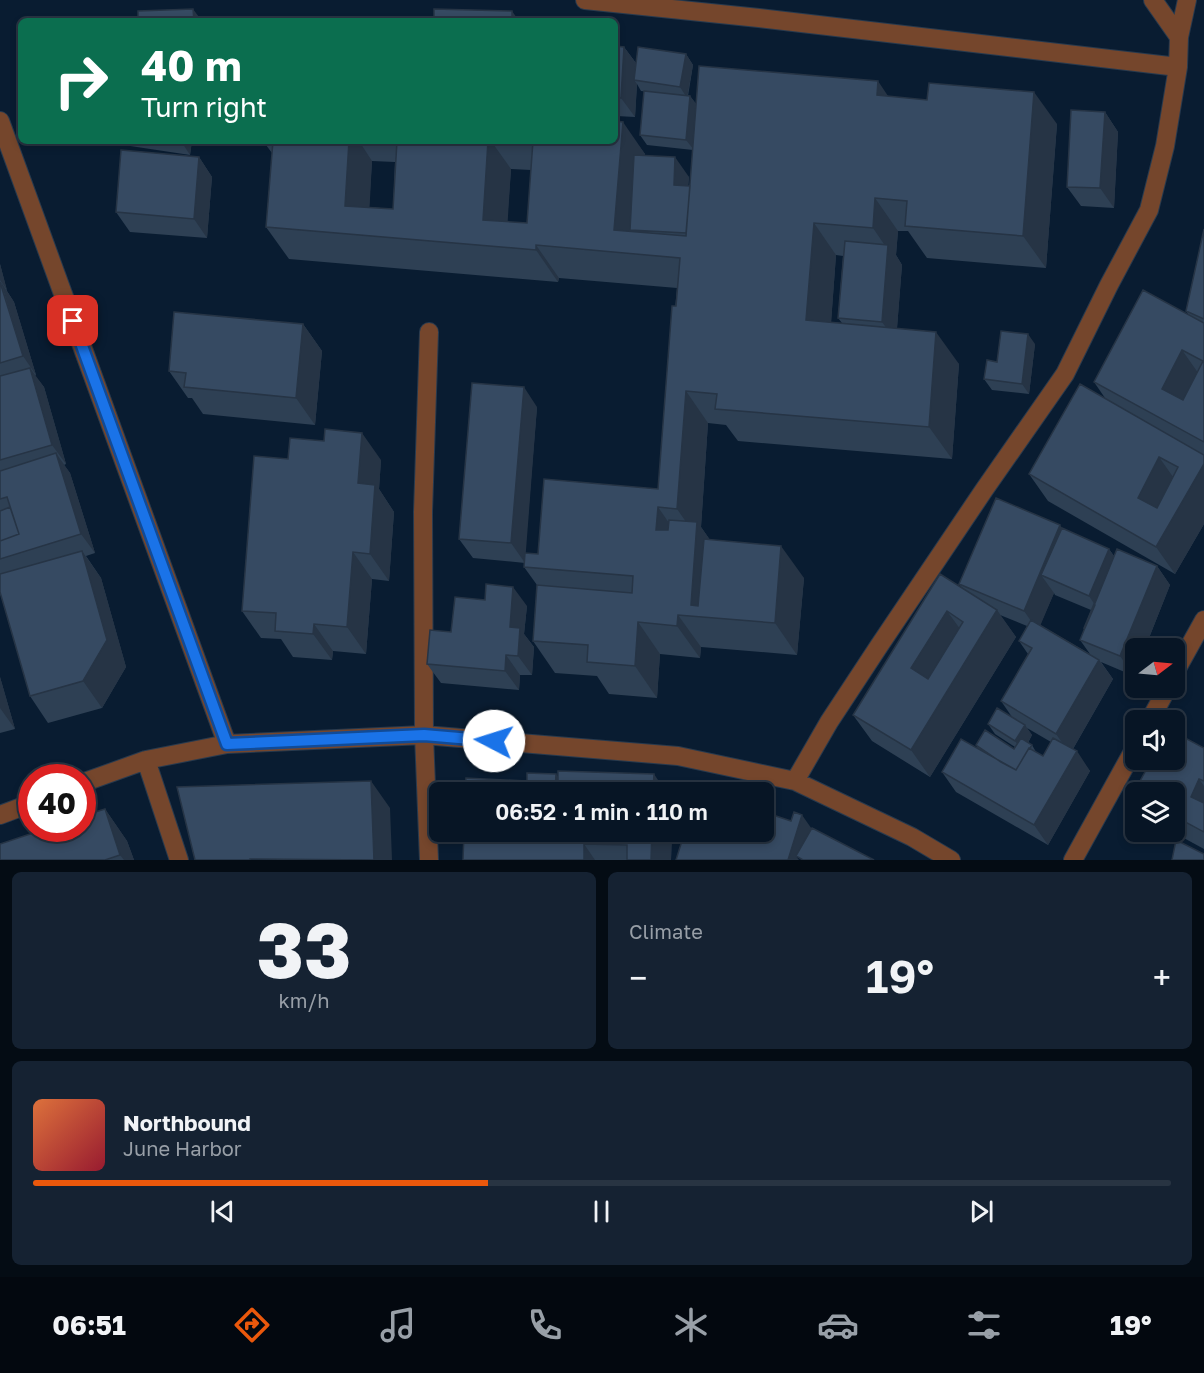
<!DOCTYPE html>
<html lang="en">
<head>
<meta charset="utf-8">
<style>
  :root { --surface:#071525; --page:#152232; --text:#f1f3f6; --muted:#989fa7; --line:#283442; --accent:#ea580c }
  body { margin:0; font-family:"Golos Text",sans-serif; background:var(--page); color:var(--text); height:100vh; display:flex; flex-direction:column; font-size:22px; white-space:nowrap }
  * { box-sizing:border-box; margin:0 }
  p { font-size:20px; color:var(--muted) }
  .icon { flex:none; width:33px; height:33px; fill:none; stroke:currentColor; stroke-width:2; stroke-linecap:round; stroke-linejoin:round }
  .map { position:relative; height:860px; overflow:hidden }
  .drawer { display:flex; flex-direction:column; gap:12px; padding:12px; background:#040c14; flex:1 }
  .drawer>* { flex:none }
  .banner { position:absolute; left:18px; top:18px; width:600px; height:126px; border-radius:9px; box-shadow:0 3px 9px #0003,0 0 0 2px var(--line); background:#0b6e4f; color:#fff; overflow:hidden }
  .needle { width:39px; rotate:74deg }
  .buttons { position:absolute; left:1125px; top:638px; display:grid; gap:12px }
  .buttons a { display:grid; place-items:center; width:60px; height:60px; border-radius:9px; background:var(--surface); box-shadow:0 3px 9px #0003,0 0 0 2px var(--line); font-size:30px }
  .speed { position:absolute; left:18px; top:764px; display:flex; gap:12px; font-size:30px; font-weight:700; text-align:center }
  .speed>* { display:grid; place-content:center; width:78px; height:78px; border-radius:50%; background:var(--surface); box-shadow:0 3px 9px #0003,0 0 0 2px var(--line); line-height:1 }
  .speed .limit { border:9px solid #d22; background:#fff; color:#111 }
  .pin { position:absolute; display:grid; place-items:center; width:51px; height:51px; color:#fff; margin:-26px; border-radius:12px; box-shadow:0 3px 9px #0006 }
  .me { position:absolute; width:66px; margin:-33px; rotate:275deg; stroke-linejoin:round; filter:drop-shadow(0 0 4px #0008) }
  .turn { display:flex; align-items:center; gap:21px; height:126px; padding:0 24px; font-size:27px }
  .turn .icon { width:78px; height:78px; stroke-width:2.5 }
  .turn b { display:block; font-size:42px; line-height:51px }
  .big { font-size:45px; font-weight:600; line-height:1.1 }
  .drawer .tile { flex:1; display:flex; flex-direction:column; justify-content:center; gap:9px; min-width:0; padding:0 21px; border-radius:9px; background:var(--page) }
  .drawer .dial { align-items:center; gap:0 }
  .dial b { font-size:78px; line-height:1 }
  .song { display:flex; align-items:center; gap:18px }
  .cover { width:72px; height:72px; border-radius:9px; background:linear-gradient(135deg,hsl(20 70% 55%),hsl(350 70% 35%)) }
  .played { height:6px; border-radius:3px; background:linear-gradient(90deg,var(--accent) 40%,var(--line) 40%) }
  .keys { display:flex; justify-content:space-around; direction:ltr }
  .heat { display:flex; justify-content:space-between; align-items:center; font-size:33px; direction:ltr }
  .drawer .tiles { flex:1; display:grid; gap:12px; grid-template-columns:1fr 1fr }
  .tile:last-child { grid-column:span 2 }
  .trip { position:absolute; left:429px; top:782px; width:345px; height:60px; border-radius:9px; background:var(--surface); box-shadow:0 3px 9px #0003,0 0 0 2px var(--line); font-weight:600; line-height:60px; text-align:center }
  .tab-bar { display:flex; height:96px; justify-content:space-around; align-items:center; background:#03080f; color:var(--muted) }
  .tab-bar .icon { width:42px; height:42px }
  .tab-bar .current { color:var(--accent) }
  .tab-bar b { font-size:27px; color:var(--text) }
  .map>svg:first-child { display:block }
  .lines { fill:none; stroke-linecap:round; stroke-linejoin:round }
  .minor-casing { stroke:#283a4e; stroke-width:20 }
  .minor { stroke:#75462c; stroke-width:18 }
  .wall { fill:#2e4054; fill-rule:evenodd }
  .shaded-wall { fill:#263445 }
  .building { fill:#364a62; stroke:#263445; stroke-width:1.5; fill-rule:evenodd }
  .route-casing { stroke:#114b97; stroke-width:15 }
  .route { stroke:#1a73e8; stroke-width:10 }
</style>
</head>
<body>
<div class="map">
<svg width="1204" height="860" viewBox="0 0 1204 860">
  <rect width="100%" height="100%" fill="#091c31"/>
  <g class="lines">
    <defs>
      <path id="minor" d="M585,0L759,18L1178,67
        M1153,0L1179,37
        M0,121L227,744
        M1174,674L1204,620
        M1150,720L1168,687
        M146,760L179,860
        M795,781L829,722L879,646L984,490L1065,374L1109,285L1149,210L1165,146L1178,67L1179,37L1187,0
        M82,783L146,760L227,744L424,735L678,756L795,781L912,837L951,860
        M0,815L32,803
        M429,860L424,735L423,512L429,332
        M1073,860L1136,746"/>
    </defs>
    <use href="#minor" class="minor-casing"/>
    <use href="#minor" class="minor"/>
  </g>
  <path class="wall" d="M615,46L624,47L636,63L686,54L693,65L688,96H690L696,104L888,96L1057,124L1046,268L927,258L908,231H898L896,255L902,265L897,328L959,364L952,459L738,441L726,425L708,423L701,527L710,540L804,578L797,655L701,647L700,658L660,654L657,698L609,694L597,676L555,673L533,641L537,585L524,567L525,563L473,558L459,539L537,407L525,553L538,554L658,489L677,288L559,278L558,282L289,259L266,227L272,153L263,141H615ZM637,84L641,91L650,92L640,135L647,145L693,150L690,186H688L689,177L645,156V154L616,116L635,117ZM372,161L395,162L393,209L369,207ZM511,169L531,170L527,223L507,222ZM836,255L843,256L838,318L842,323L831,322Z
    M1105,112L1118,132L1114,208L1081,206L1067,187Z
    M97,141H192L190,155Z
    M199,157L212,177L207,238L130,232L116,212Z
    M1204,229V524L1175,574L1048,501L1029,474L1105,398L1094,382L1188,314L1186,311Z
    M0,264L7,291L14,302L36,375L35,376L44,387L66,464L64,465L70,473L95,553L86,556L101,578L126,667L102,708L48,723L30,696L0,593Z
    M303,324L322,351L315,425L203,414L192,398H188L169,371Z
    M1035,344L1029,394L992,390L984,379Z
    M288,459L381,460L379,489L394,512L389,581L372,579L366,654L333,651L332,660L293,657L281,639L261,638L242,611Z
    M1063,529L1109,549L1114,556L1157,566L1170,585L1145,648H1136V672L1134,676L1101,662L1113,679L1073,749L1090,771L1048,845L956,792L942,772L978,749L976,745L1014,749L1015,747L995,734L988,724L1012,717L1001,701L1028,654L1019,641L1027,626L1000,615L1016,637L930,777L872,741L853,715L963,589L959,584ZM1054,593L1055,595L1091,610L1084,628L1085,629L1080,640L1090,654L1040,625ZM1027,728L1051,742L1043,756L1036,752L1032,745L1028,743L1032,735Z
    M527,606L524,634L534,647L532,675H520L519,690L441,683L427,664L451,632Z
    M0,677L15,729L0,733Z
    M1174,732L1204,748V849L1171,831H1174V792H1136V797L1133,794L1152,759H1174Z
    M105,809L127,841L134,860H0Z
    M672,831L671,860H463Z"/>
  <path class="shaded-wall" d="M193,9L202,21H194Z
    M512,11L519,21H512Z
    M624,47L638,66L634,80L637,84L635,117L621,98Z
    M686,54L693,65L687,98L680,87Z
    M878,81L900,114L877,95Z
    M1034,92L1057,124L1046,268L1023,236Z
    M690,96L698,106L694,150L686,140Z
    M1105,112L1118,132L1114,208L1100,188Z
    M615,114L622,125L623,122L645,154L639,230H630L638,241L614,230Z
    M181,141H192L190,155Z
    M349,141H359L372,161L368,236L345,206Z
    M488,141H491L511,169L506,247L483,220Z
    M199,157L212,177L207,238L194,219Z
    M675,157L689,177L687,205L674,185Z
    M875,198L898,231L896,255L902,265L896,341L882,322L888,250L873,228Z
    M814,223L836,255L829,352L806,320Z
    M536,245L559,278L558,282L536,250Z
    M0,264L7,290L0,280Z
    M1,282L14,302L36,375L23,356Z
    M303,324L322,351L315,425L296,398Z
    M936,332L959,364L952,459L929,427Z
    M1028,334L1035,344L1029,394L1022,384Z
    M1182,350L1201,377L1181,416L1162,389Z
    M30,368L44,387L66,464L52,445Z
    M524,387L537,407L525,563L511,543Z
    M686,391L708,423L701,527L720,554L715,618L691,605L696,536L677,509Z
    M362,433L381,460L379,489L394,512L389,581L370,554L358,483Z
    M56,453L70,473L95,553L81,534Z
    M1159,457L1178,484L1157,525L1138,498Z
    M1204,464V524L1175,574L1156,547Z
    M658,507L680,539L656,530Z
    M1060,525L1074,544L1041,575L1054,593L1038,631L1024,611Z
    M781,546L804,578L797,655L775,623Z
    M1109,549L1123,569L1101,614L1089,596Z
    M82,551L101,578L126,667L102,708L83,681Z
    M353,552L372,579L366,654L347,627Z
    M1157,566L1170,585L1145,648H1136V672L1134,676L1120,656Z
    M513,587L527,606L524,634L534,647L532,675L518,656L510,627Z
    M997,610L1016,637L930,777L911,750Z
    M947,611L966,637L929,695L911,668Z
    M678,615L701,647L700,658L677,626Z
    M638,622L660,654L657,698L635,666Z
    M314,624L333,651L332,660L313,634Z
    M506,655L520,675L519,690L505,671Z
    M1099,660L1113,679L1070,754L1056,734Z
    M0,677L15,729L0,708Z
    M1025,725L1032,735L1023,751L1015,741Z
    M1077,751L1090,771L1048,845L1034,825Z
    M556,774L569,792H555Z
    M654,774L666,792H653Z
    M1199,779L1204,786V816L1191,797Z
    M371,781L390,808L392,860H374Z
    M105,809L127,841L134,860H124L120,855Z
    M802,815L821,842L796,856L799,860H788Z
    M652,831H672L671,860H651Z
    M584,844L595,860H584Z"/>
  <path class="building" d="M193,9L194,21H138V11Z
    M434,9L512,11V21H434Z
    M615,46L624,47L621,98L615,97Z
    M638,47L686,54L680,87L634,80Z
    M699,66L878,81L877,95L927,100L929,83L1034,92L1023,236L905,226L907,201L875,198L873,228L814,223L806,320L936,332L929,427L715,409L717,394L686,391L677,509L658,507L656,530H668L669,520L697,522L691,605L698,606L704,539L781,546L775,623L678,615L677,626L638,622L635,666L587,662L588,645L533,641L537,585L632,593L633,576L524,567L525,553L538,554L544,479L658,489L672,306H676L680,258L536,245V250L266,227L273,141H349L345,206L393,209L397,141H488L483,220L527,223L533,141H615V121L623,122L614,230L686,236Z
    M644,91L690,96L686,140L640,135Z
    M1071,110L1105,112L1100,188L1067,187Z
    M121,150L199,157L194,219L116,212Z
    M634,155L675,157L674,185L690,186L686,233L630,230Z
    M1204,229V319L1186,311Z
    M845,241L888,245L882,322L838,318Z
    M0,282L23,356L0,363Z
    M1143,290L1204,323V442L1094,382ZM1182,350L1203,361L1183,400L1162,389Z
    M174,312L303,324L296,398L184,387L186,373L169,371Z
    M1001,331L1028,334L1022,384L984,379L987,360L997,362Z
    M30,368L52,445L0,460V376Z
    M472,383L524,387L511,543L459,539Z
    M1080,384L1204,455V464L1156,547L1029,474ZM1159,457L1178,467L1157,508L1138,498Z
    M325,429L362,433L358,483L375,485L370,554L353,552L347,627L314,624L313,634L275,631L276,613L242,611L254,456L288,459L290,438L324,441Z
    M56,453L81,534L0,559V541L19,534L7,497L0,499V471Z
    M996,498L1060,525L1024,611L959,584Z
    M10,507L19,534L0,541V511Z
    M1062,528L1109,549L1089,596L1041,575Z
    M1117,549L1157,566L1120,656L1080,640Z
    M82,551L107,640L83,681L30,696L0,592V574Z
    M940,574L997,610L911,750L853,715ZM947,611L963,622L928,679L911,668Z
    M486,584L513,587L510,627L520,628L518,656L506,655L505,671L427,664L430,630L451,632L455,597L485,600Z
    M1094,604L1095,605L1085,628H1084Z
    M1031,620L1099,660L1056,734L1001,701L1032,648L1019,641Z
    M997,708L1025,725L1015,741L988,724Z
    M985,730L1014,749L1021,738L1032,745L1030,748H1029L1016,770L1001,762L976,745Z
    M1174,732L1204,748V781L1199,779L1191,797L1204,803V832L1174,816V792H1136V795L1133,794L1152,759H1174Z
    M1053,738L1077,751L1034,825L942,772L961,739L1016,770L1029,748L1043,756Z
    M558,771L654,774L653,792H558Z
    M527,773L556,774L555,792H465L466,778L527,781Z
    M371,781L374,860L250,859V860H195L177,787Z
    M105,809L120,855L105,860H0V844L48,828H82V816Z
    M764,812L791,821L794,812L802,815L788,860H676L685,831H764Z
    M812,828L874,860H803L796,856Z
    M464,831H652L651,860H627V845L584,844V860H463Z
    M1176,840L1204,854V860H1172Z"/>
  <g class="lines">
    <defs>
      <path id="route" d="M73,321L227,744L424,735L494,741"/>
    </defs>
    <use href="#route" class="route-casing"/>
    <use href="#route" class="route"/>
  </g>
</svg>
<div class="buttons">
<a><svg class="needle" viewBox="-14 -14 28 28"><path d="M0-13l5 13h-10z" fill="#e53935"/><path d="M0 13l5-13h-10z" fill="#989fa7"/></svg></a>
<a><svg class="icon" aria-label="sound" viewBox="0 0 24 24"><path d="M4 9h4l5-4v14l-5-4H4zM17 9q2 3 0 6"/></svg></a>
<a><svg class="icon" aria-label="layers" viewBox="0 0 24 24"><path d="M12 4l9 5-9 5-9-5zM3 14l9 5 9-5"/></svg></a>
</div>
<div class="speed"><div class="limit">40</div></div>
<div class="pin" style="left:73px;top:321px;background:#d93025"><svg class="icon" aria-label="arrive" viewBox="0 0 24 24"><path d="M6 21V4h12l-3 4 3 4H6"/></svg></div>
<svg class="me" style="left:494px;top:741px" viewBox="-20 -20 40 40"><circle r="19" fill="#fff"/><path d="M0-13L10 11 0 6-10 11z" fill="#1a73e8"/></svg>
<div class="trip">06:52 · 1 min · 110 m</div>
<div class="banner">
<div class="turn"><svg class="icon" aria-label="right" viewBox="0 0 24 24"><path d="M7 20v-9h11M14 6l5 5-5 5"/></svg><div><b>40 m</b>Turn right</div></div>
</div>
</div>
<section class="drawer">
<div class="tiles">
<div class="tile dial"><b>33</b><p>km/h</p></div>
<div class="tile"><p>Climate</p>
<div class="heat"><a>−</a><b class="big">19°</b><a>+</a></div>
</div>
<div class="tile">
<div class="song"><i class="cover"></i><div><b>Northbound</b><p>June Harbor</p></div></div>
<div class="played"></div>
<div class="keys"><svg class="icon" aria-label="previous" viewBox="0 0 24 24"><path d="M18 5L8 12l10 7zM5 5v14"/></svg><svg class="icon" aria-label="pause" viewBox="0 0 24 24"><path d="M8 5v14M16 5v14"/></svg><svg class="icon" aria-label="next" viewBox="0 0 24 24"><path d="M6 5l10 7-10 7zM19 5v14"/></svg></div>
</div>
</div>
</section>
<nav class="tab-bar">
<b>06:51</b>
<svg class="icon current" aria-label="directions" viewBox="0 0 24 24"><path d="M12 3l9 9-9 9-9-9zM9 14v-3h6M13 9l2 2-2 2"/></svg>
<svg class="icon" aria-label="music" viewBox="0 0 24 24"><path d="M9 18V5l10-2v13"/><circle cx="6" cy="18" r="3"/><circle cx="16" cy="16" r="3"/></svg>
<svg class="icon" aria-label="phone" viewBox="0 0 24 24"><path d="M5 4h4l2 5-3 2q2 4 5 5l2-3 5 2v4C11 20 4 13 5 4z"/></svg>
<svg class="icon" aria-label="climate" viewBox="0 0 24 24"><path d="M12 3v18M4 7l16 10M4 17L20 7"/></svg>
<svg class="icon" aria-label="car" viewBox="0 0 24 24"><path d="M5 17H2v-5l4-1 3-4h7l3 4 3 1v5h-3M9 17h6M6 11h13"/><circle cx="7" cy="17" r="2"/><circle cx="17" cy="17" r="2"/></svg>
<svg class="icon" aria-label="filters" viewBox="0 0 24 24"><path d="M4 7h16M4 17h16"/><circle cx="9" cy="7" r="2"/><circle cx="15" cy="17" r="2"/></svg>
<b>19°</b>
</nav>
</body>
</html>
